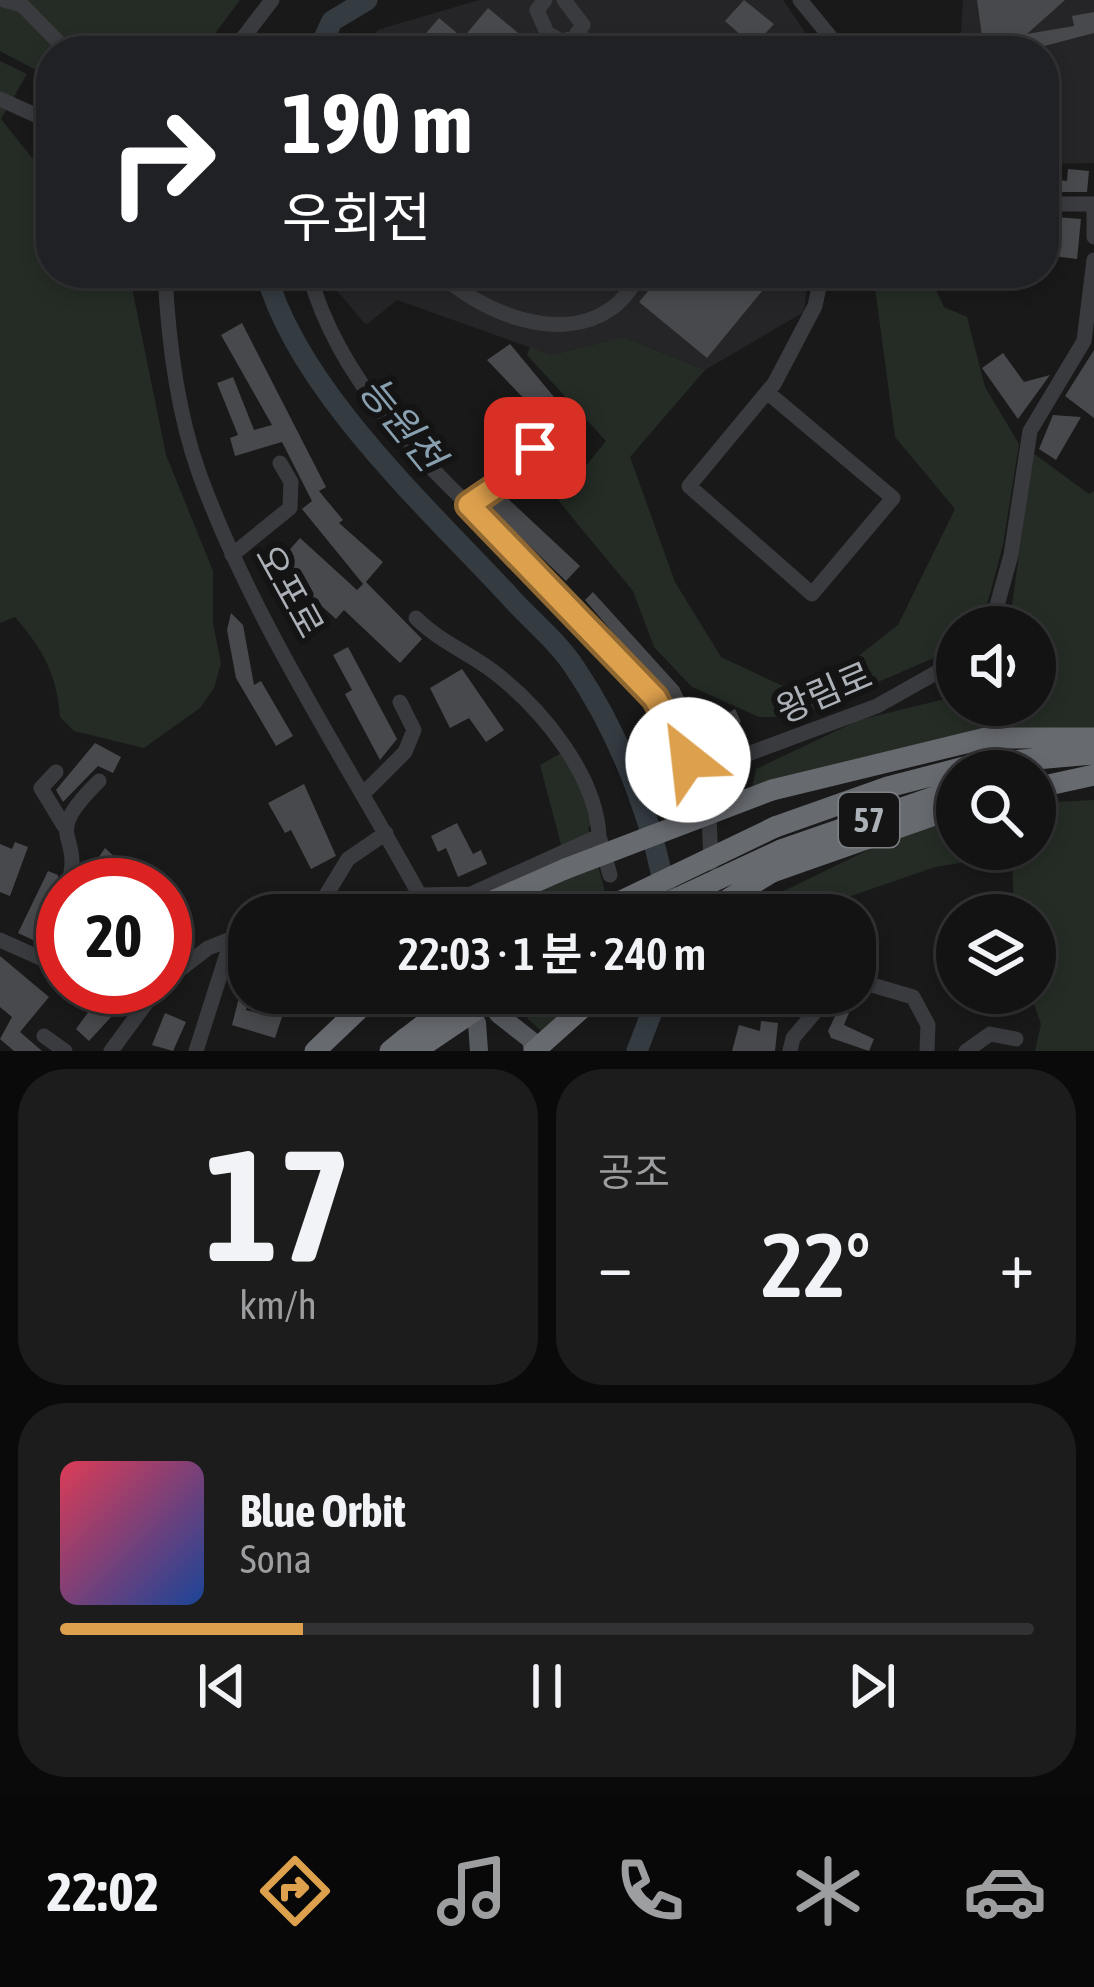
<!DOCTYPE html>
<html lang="ko">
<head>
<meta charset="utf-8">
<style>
  :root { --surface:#131314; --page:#1c1c1d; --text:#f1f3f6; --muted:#9d9ea0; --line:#323234; --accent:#dda04d }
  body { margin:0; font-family:"Asap Condensed","Noto Sans KR",sans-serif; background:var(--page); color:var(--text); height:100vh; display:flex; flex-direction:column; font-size:45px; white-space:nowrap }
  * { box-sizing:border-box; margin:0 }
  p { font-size:39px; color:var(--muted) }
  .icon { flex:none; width:66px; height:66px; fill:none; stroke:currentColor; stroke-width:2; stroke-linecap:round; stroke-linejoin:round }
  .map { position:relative; height:1051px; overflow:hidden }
  .sheet { display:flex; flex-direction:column; gap:18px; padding:18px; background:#0a0a0b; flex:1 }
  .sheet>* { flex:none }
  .top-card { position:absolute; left:36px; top:36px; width:1023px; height:252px; border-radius:48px; box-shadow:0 6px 18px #0003,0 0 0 3px var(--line); background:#202124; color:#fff; overflow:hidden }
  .fabs { position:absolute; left:936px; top:606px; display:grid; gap:24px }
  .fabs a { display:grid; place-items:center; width:120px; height:120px; border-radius:50%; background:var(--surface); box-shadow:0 6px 18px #0003,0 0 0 3px var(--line); font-size:60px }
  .speed { position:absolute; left:36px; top:858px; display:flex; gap:24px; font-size:60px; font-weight:700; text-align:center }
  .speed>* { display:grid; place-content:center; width:156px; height:156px; border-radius:50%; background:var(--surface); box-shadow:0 6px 18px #0003,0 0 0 3px var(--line); line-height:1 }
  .speed .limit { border:18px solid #d22; background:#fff; color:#111 }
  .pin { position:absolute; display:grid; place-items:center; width:102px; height:102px; color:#fff; margin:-51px; border-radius:24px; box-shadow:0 6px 18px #0006 }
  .me { position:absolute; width:132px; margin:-66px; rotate:331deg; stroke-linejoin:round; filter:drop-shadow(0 0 9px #0008) }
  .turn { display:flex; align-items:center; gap:42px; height:252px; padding:0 48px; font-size:54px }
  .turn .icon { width:156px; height:156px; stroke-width:2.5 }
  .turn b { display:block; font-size:84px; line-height:102px }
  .big { font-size:90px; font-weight:600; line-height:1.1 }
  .sheet .tile { flex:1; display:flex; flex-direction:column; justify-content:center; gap:18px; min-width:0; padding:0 42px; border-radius:48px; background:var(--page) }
  .sheet .dial { align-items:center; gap:0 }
  .dial b { font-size:156px; line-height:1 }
  .song { display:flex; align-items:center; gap:36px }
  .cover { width:144px; height:144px; border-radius:18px; background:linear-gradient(135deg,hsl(350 70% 55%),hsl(220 70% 35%)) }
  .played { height:12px; border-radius:6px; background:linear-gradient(90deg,var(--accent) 25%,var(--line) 25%) }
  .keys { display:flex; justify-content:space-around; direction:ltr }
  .heat { display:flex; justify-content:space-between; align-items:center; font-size:66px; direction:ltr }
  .sheet .tiles { flex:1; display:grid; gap:18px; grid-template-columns:1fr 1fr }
  .tile:last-child { grid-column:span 2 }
  .trip { position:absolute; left:228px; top:894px; width:648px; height:120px; border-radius:48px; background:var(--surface); box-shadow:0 6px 18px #0003,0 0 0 3px var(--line); font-weight:600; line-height:120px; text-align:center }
  .tab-bar { display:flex; height:192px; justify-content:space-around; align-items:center; background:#080808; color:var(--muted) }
  .tab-bar .icon { width:84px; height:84px }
  .tab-bar .on { color:var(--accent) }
  .tab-bar b { font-size:54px; color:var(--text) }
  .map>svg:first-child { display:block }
  .built { fill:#252527 }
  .green { fill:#252c25 }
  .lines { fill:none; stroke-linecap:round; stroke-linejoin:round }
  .river { stroke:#343c42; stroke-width:21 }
  .building { fill:#48494c }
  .minor { stroke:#3a3b3f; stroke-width:15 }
  .major { stroke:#56595e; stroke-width:18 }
  .highway { stroke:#676a6f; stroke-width:21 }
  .highway-bridge { stroke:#676a6f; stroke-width:21 }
  .route-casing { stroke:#906832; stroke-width:30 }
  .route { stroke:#dda04d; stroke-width:21 }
  .labels { text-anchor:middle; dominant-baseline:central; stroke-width:12; stroke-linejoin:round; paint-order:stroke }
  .shield { fill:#141415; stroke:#7e8287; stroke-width:3 }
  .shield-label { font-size:33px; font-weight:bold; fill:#acb1b8 }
  .street-label { font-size:36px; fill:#acb1b8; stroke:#141415 }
  .water-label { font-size:39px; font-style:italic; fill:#88a0af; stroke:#141415 }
</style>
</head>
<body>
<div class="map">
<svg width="1094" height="1051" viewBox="0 0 1094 1051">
  <rect width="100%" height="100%" fill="#19191a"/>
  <path class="built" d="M479,0H783L818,51H372L377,30Z
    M963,0H1094V163L1044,164V51H960Z
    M322,273H808L804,312L705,370L624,337L551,355L397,300L366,325Z"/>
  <path class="green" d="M0,0H240L202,51H51V78L0,51Z
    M0,61L27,74L1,119L33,159L51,168V273H129L166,455L213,571V624L221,663L214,688L200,708L144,748L74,731L60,717C57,674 43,650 15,617L0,623Z
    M873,273H942L937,292L944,307L967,317L985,387L1019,444L1003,545L981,627H957V648L797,717H759L692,687L654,647L633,591L558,500L606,441L527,355L530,347L551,355L624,337L705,370L630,457L675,582L721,657L806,697L898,625L955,509L895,437Z
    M1033,453L1089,494L1094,491V730L752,788L756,769L859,720L957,696V705H1035V627H1009Z
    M572,747L596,823L588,827L611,915H486L569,875L540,765Z
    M1094,800V1051H1035L1041,1024L1030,993H1035V915H1014L1012,855L935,867L796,915H778L765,900L932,819L957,815V849H1035V803Z
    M501,993H581L541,1031Z"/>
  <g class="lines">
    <path class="river" d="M318,51L332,21L367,0
      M266,273C298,391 432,512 513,600C533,622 559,643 575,668C623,739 657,831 669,915
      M637,1051L659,993"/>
  </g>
  <path class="building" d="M744,0L774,24L749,51H733L744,38L725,21Z
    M977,0H1065L1027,34L1074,26L1072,16L1094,12V33L1025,51H962L961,38L982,36Z
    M488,8L540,51H411L439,18L463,38Z
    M1068,169L1089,171L1087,192H1044V178L1067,181Z
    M1044,216L1081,219L1077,259L1044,255Z
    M663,273H777L707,358L639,302Z
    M242,323L326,487L319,491L343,520L339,523L383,562L366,582L422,639L400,663L344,610L336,619L276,565L300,538L357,590L363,584L302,509L312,501L282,442L235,456L230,438L238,435L217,383L233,377L254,430L272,425L221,335Z
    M510,344L559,403L526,430L515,417L530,405L487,360Z
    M1094,350V418L1065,396Z
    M1003,353L1024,382L1050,375L1018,419L982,368Z
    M1053,415L1081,417L1056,460L1039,449Z
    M504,495L580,566L566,581L488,506Z
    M593,592L679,687L699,729L735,709L741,722L697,747L662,690L585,600Z
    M231,613L243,625L254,685L261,681L293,736L276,746L236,678L227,630Z
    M348,647L397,739L380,760L345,694L352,690L333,655Z
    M462,669L504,730L486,742L469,718L450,728L430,688Z
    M95,743L121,757L113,773L98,766L63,802L56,790Z
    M304,784L336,856L311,869L291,830L285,833L268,803Z
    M457,823L473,854L481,850L487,864L458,877L446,848L438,852L431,836Z
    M15,842L28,847L10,896L0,892V844L12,849Z
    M105,848L119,861L115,866L135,875L130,885H80Z
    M48,871L58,875V891L35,941L18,933Z
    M0,956L49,997L20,1032L42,1051H14L0,1039L12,1017L0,1007Z
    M248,962L252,993L246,1010L267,1016L275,993H290L275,1038L232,1025Z
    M105,989L123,1004L89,1041L76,1029Z
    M839,1008L849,1013L844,1025L874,1039L869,1051L831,1038L828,1031Z
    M165,1013L186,1022L173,1051L152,1045Z
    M761,1021L778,1023L775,1051H732L739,1025L760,1031Z"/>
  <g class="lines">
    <path class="minor" d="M4,0L22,5L67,51
      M545,0L537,10L547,33L561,41L574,38L583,25L564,0
      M800,0L842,51
      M577,33L598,51
      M233,51L272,0
      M0,99L51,122
      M1044,204H1094
      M1094,209V237
      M165,273C168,338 177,411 199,473C254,625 353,771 430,914
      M309,273C358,453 552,552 653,697C672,723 690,763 708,792
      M440,273C478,311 560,346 612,308C624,300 633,285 642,273
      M767,392L893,498L812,594L689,486L767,392L774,384L815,306L822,273
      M469,504L510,477L535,448
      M232,555L290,508L291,482L280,463
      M416,618C440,642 468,652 494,672C542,709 596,775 599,836
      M991,627L1011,555L1030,431L1084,341L1094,260
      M56,772L41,788L64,826
      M364,793L405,752L414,730L400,702
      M711,863L708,792L737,758L877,706L957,661
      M68,885C85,830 38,841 99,781
      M419,895L471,894L599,836L610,875
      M297,915L320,905L348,859L386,833
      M855,939V949
      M0,940L63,968
      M855,980L913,997L928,1025L927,1051
      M165,981L208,948L249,932
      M44,1036L65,1051
      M111,1051L158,987
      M196,1051L232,938
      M790,1051L793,1038L831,993
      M966,1051L990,1034L1016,1039"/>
    <path class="major" d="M429,915H464
      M483,994L499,1015L531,1040L533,1051
      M465,1002L477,1023L479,1051"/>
    <path class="highway" d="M1035,788L1094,775
      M772,790L986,738H1094
      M775,827L888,787L976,764L1094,754
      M781,850L957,789
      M772,872L957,807
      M463,914L565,869
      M315,1051L376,993
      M390,1051L406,1038
      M534,1051L599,993"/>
    <path class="highway-bridge" d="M565,869L772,790
      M592,915L775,827
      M641,915L781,850
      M703,915L772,872
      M406,1038L465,993
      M415,1051L501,993"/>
  </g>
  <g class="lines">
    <defs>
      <path id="route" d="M535,448L510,477L469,505L655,698L688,760"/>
    </defs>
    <use href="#route" class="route-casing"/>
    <use href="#route" class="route"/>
  </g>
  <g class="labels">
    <rect class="shield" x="839" y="793" width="60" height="54" rx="9"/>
    <g class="shield-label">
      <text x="869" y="820">57</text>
    </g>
    <g class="street-label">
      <text transform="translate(290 591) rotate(61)">오포로</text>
      <text transform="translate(824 692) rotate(-23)">왕림로</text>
    </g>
    <g class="water-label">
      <text transform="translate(402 423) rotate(51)">능원천</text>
    </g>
  </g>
</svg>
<div class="fabs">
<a><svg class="icon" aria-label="sound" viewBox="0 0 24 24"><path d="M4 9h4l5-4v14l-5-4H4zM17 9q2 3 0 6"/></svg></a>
<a><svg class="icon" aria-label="search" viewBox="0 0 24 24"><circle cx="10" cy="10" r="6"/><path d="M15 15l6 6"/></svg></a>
<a><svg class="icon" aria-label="layers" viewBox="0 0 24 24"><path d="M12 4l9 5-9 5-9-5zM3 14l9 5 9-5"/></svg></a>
</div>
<div class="speed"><div class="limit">20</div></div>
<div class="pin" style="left:535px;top:448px;background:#d93025"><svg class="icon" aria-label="arrive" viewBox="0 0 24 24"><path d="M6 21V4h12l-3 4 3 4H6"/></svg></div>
<svg class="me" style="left:688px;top:760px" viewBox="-20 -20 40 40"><circle r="19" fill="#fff"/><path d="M0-13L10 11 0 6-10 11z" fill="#dda04d"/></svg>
<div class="trip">22:03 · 1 분 · 240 m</div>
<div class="top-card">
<div class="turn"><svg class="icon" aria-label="right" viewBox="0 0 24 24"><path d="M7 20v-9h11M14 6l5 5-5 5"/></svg><div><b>190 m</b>우회전</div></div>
</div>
</div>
<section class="sheet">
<div class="tiles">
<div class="tile dial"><b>17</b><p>km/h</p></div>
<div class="tile"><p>공조</p>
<div class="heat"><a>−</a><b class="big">22°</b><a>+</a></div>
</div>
<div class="tile">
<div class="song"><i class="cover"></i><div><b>Blue Orbit</b><p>Sona</p></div></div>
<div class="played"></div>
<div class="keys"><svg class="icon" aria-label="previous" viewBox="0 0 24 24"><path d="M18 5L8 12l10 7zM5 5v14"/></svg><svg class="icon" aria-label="pause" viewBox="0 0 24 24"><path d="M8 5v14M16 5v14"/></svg><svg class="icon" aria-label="next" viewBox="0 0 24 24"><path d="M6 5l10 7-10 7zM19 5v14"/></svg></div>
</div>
</div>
</section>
<nav class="tab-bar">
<b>22:02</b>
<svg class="icon on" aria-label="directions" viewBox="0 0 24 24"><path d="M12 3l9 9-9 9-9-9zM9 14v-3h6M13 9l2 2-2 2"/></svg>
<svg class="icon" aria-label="music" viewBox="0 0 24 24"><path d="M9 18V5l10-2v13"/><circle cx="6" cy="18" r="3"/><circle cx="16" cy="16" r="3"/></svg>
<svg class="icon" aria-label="phone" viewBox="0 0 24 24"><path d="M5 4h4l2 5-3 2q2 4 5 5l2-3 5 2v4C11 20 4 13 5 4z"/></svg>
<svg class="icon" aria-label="climate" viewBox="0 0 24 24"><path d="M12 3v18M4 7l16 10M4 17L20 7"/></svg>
<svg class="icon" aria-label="car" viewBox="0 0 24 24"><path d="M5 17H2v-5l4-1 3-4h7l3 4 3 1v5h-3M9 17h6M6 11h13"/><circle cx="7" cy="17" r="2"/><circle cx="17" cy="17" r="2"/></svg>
</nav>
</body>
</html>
